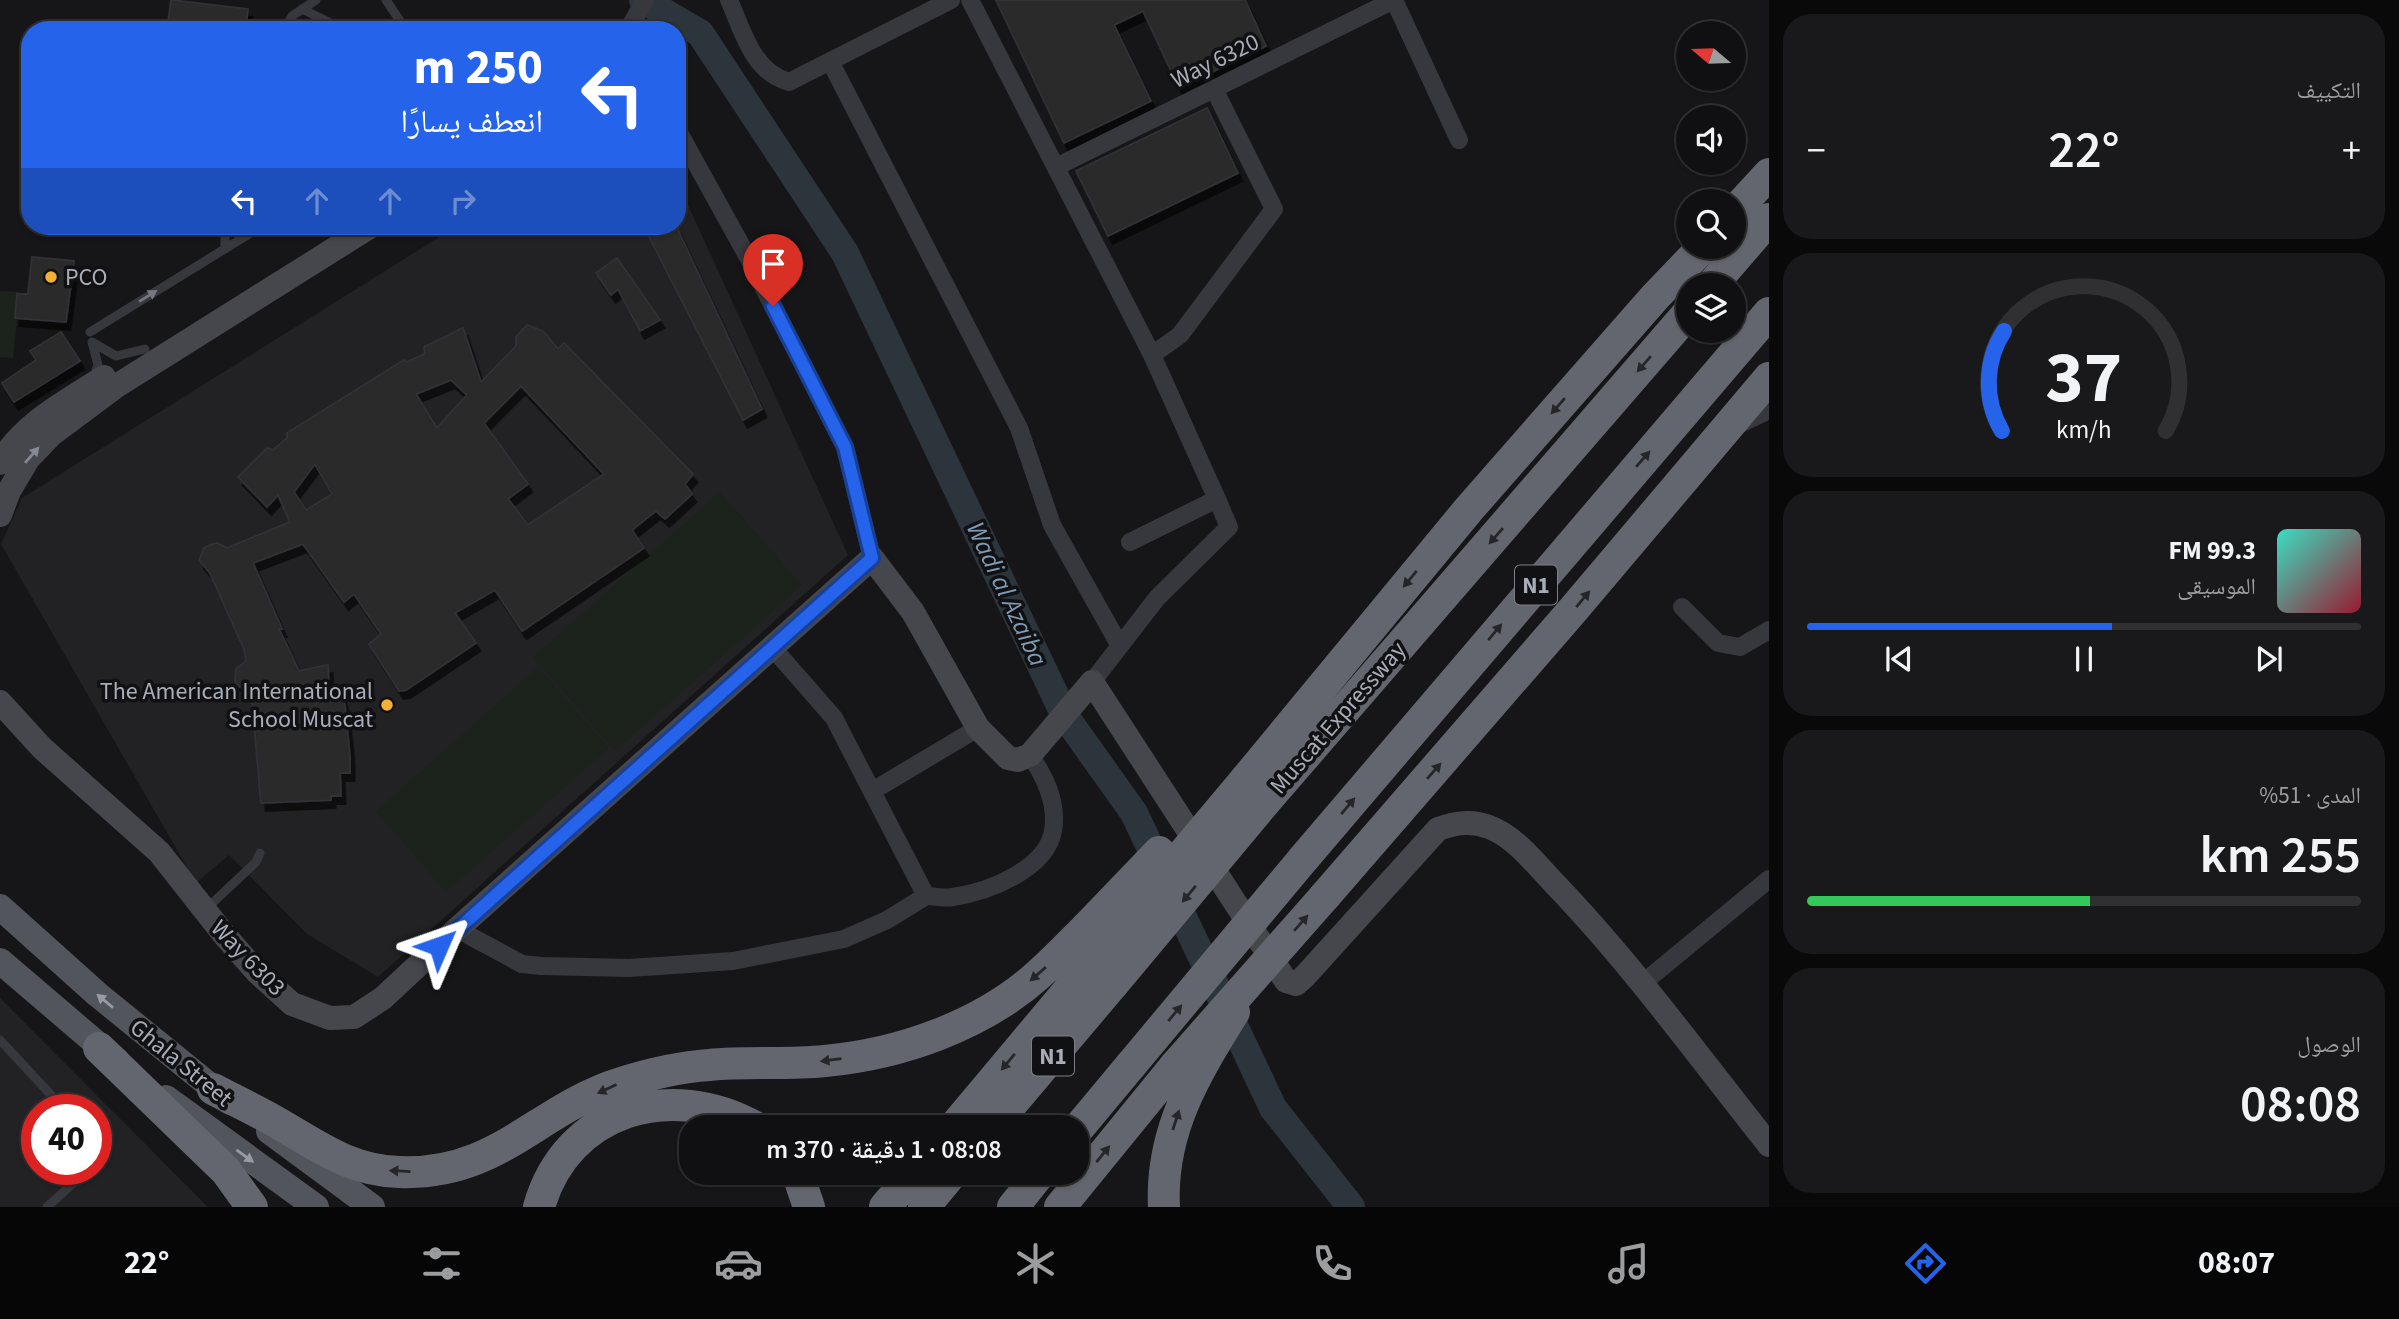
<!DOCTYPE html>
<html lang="ar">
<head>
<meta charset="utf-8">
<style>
  :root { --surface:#101012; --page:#19191b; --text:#f1f3f6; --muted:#9c9d9f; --line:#303032; --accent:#2563eb }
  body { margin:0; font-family:"Source Sans 3","Noto Naskh Arabic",sans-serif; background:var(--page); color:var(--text); direction:rtl; height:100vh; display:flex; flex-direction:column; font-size:26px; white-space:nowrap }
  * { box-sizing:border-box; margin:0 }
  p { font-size:23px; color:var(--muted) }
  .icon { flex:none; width:38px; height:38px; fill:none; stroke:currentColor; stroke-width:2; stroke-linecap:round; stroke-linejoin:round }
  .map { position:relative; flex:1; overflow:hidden; direction:ltr }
  .details { display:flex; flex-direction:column; gap:14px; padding:14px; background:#09090a; width:630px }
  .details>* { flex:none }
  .banner { position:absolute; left:21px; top:21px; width:665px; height:214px; border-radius:28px; box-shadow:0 2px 5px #0004,0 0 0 2px var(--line); direction:rtl; background:#2563eb; color:#fff; overflow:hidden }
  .needle { width:46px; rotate:289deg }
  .buttons { position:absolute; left:1676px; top:21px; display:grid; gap:14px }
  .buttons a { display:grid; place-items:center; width:70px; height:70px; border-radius:50%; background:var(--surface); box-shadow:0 2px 5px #0004,0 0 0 2px var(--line); font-size:35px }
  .speed { position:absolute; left:21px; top:1094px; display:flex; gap:14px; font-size:35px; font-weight:700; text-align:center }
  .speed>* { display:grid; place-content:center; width:91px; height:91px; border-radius:50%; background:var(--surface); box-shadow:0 2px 5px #0004,0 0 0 2px var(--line); line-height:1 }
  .speed .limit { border:10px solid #d22; background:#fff; color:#111 }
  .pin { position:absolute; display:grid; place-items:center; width:60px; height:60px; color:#fff; margin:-72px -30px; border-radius:50% 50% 50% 0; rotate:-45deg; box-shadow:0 0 7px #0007 }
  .pin .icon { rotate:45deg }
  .me { position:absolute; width:77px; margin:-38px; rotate:47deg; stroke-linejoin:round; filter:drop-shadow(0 0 5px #0008) }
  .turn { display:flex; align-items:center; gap:24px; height:147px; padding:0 28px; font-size:32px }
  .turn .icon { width:91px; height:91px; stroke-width:2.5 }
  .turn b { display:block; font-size:49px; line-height:60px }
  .lanes { display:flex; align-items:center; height:66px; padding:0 28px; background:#0003; justify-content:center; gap:35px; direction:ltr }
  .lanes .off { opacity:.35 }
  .big { font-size:52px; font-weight:600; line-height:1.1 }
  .details .card { flex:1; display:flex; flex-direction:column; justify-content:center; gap:10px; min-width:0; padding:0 24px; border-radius:28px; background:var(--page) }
  .details .dial { align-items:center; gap:0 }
  .dial svg { height:182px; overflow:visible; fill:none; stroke:var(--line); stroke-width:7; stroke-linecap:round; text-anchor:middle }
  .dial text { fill:var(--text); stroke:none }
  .song { display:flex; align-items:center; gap:21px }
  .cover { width:84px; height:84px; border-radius:10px; background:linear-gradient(135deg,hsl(170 70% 55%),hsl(350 70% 35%)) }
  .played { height:7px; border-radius:4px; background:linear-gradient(90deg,var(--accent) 55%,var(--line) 55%) }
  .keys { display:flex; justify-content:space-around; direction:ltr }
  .heat { display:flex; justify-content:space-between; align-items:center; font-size:38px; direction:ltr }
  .charge { height:10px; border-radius:5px; background:linear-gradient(90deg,#34c759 51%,var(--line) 0) }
  .trip { position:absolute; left:679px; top:1115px; width:410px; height:70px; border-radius:28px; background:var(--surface); box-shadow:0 2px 5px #0004,0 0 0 2px var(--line); font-weight:600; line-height:70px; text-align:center; direction:rtl }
  .menu { display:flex; height:112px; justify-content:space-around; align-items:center; background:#060607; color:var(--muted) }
  .menu .icon { width:49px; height:49px }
  .menu .active { color:var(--accent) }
  .menu b { font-size:32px; color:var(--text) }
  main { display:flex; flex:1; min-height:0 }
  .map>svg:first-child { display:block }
  .built { fill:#222225; fill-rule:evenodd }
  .green { fill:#1c231d }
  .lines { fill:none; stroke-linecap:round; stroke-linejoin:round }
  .river { stroke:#2c353c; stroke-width:28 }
  .building { fill:#29292c; stroke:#303034; stroke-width:2; fill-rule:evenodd; filter:url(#shadow) }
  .lane { stroke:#37383d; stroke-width:9 }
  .street { stroke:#37383d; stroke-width:18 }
  .secondary { stroke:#45474d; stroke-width:24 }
  .primary { stroke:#53555c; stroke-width:26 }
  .highway { stroke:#63666e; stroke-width:32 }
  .highway-bridge { stroke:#63666e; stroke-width:32 }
  .oneway { fill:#757881 }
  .oneway2 { fill:#26262a }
  .oneway3 { fill:#858993 }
  .oneway4 { fill:#979ba6 }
  .route-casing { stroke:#184099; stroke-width:18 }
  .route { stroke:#2563eb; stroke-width:12 }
  .poi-dot { fill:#f2b134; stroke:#111113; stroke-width:2.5 }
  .labels { text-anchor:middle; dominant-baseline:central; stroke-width:7; stroke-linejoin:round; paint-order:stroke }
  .shield { fill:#111113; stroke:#7b7e86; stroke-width:2 }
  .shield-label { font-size:23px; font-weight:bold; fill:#a8adb8 }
  .street-label { font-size:24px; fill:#a8adb8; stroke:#111113 }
  .poi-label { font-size:24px; fill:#a8adb8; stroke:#111113; text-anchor:start }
  .water-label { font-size:26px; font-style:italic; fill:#7f9bb3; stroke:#111113 }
</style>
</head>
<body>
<main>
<section class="details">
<div class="card"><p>التكييف</p>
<div class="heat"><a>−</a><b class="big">22°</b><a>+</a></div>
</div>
<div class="card dial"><svg viewBox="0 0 100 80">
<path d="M14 69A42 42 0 1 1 86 69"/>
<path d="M14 69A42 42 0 0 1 15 25" stroke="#2563eb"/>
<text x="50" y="56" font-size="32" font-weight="700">37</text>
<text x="50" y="72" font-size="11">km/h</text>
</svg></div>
<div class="card">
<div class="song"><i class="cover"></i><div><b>99.3 FM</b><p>الموسيقى</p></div></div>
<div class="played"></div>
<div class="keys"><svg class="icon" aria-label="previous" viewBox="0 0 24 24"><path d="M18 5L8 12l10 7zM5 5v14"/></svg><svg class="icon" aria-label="pause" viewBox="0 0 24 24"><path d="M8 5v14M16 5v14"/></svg><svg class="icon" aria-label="next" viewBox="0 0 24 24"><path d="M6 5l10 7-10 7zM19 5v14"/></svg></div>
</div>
<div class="card"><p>المدى · 51%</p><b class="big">255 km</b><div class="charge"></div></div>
<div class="card"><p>الوصول</p><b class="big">08:08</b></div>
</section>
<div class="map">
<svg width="1769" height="1207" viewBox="0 0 1769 1207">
  <defs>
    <filter id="shadow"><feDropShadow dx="4.5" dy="8" stdDeviation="0" flood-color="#0009"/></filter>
  </defs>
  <rect width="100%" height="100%" fill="#161618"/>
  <path class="built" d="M677,181L848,555L378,977L307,934L229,855L196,883L1,544L22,498L457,226H511L521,232L530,226H677Z
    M0,998L208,1207H0ZM37,1110H96V1169H37Z"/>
  <path class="green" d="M0,291L20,292L13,358L0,357Z
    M720,492L802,585L615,751L533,657Z
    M538,667L609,748L446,892L376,811Z"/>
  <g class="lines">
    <path class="river" d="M643,0L700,33L845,253L1065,716L1134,813L1273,1108L1351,1207"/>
  </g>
  <path class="building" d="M171,0L248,9L245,30H167Z
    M996,0H1245L1266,46L1179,88L1143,11L1114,25L1151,101L1064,143Z
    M1207,108L1238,173L1108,236L1076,171Z
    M657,226H676L762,409L743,420L647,233Z
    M32,257L74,261L66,322L15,318L17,294H28Z
    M617,258L660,320L640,331L618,289L611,295L596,273Z
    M527,325L543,331L558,349L564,343L693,474L685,484L692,494L665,519L656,511L632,530L644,548L522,631L495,590L455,613L476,643L406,690L399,691L369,644L381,634L354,594L344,602L303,544L253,563L282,629H279L299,671L328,665L329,693L341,694L345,706L350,757V773H340L341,796H331V800L261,803L251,689L240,687L235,681L236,669L246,661L244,649L210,573L199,560L204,548L210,545L217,543L227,548L290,522L278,495L267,507L238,477L267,448L273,450L287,438V433L404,360L407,362L425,354L424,347L463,328L481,382L516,346V337ZM451,380L467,395L437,428L416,394ZM521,386L604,474L528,525L508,499L528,484L484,423ZM315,464L332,494L306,510L294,492Z
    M61,332L80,361L14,402L2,383L36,360L30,351Z"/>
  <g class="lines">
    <path class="lane" d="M386,0L406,30
      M302,9L345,30
      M284,30L292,16L316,0
      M225,249V226
      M90,332L262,226
      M92,342L116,356L145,349
      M92,342L98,365L94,377
      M205,910L256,862L260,853
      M0,1040L65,1110
      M47,1207L80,1177L83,1169"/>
    <path class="street" d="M729,0C743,32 753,72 789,82L951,0
      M970,0L1152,355L1217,499L1130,542
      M628,30L645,0
      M830,61L1019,428L1052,525L1120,646
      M677,129L749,259L845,447L872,558
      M1058,166L1394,0L1459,140
      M1152,355L1180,335L1274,209L1214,89
      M1736,426L1769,410
      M1682,607L1718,643L1740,647L1769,630
      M1092,682L1157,598L1229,527L1217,499
      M874,790L978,728
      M926,896C935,896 945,899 953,897C987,892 1046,870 1053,831C1058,803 1045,777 1030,755
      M457,929L522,964L541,966L629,968L733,961L844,939L887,920L926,896L834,718L772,647
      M1643,983L1769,879"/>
    <path class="secondary" d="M0,463C23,423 67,401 104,377
      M0,515L9,491L28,459L51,435L118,385L371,226
      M0,702L42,748L159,852L226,937L258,973L292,1004L330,1018L354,1017L383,998L457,929L872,558L913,612L978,728L1008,758L1018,760L1030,755L1092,682L1286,981L1296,984L1305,976L1438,829C1455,823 1471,820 1489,827C1514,836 1535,863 1553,882C1632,964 1698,1056 1769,1145"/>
    <path class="primary" d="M0,907L97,994L230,1102
      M0,961L116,1060
      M166,1098L316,1207
      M269,1131L372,1207"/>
    <path class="highway" d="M1734,212L1769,174
      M1712,285L1769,219
      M1246,779L1469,509L1655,297L1703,247
      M1264,803L1689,312
      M1304,858L1769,313
      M1325,896L1573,610L1769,378
      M99,1048L226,1171L252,1207
      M213,1089C232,1099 251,1108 269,1118C313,1142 345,1170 399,1172C498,1176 537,1109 621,1083C650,1074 679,1067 709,1065C748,1061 787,1065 825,1061C900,1054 981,1026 1038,975C1055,960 1071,943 1087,927
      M954,1127L1099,954
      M992,1127L1113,984
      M1076,1131L1131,1065
      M797,1172L809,1207
      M539,1207C567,1109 671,1080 755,1127
      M885,1207L915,1172
      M924,1207L953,1172
      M1013,1207L1041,1172
      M1060,1207L1175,1066
      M1164,1207C1160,1131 1196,1073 1234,1012"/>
    <path class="highway-bridge" d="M1087,927L1159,852
      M1099,954L1246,779
      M1113,984L1264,803
      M1131,1065L1304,858
      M1175,1066L1325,896"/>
  </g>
  <defs><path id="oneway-solid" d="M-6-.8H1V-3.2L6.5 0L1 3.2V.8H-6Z" transform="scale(1.75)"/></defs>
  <use class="oneway" href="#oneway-solid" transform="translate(148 296) rotate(-32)"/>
  <g class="oneway2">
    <use href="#oneway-solid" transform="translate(1644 364) rotate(131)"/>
    <use href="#oneway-solid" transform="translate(1558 406) rotate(131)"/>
    <use href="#oneway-solid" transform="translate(1643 459) rotate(-49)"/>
    <use href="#oneway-solid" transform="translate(1496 536) rotate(131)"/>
    <use href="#oneway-solid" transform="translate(1410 579) rotate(130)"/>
    <use href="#oneway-solid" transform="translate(1583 599) rotate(-50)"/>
    <use href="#oneway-solid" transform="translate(1495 632) rotate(-50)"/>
    <use href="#oneway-solid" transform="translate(1434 771) rotate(-49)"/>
    <use href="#oneway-solid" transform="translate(1348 806) rotate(-50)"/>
    <use href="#oneway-solid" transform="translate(1189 894) rotate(130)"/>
    <use href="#oneway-solid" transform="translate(1301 923) rotate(-49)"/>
    <use href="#oneway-solid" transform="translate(1038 974) rotate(139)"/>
    <use href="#oneway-solid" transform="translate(1175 1013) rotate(-50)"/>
    <use href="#oneway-solid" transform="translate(831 1060) rotate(173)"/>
    <use href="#oneway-solid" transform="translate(1008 1062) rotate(130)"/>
    <use href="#oneway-solid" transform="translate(607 1089) rotate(155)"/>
    <use href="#oneway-solid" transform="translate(1176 1120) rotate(-72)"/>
    <use href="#oneway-solid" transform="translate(1103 1154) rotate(-51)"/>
    <use href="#oneway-solid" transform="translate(400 1171) rotate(-177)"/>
  </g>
  <use class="oneway3" href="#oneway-solid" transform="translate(32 455) rotate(-49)"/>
  <g class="oneway4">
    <use href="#oneway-solid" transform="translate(105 1001) rotate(-140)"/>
    <use href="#oneway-solid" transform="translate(245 1156) rotate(36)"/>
  </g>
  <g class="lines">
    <defs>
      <path id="route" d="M439,946L872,558L845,447L773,306"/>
    </defs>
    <use href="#route" class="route-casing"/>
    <use href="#route" class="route"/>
  </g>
  <g class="poi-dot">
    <circle cx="51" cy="277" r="7"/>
    <circle cx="387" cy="705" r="7"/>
  </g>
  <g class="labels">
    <g class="shield">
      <rect x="1515" y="565.5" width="42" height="39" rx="5"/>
      <rect x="1032" y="1036.5" width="42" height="39" rx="5"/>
    </g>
    <g class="shield-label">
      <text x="1536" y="585">N1</text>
      <text x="1053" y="1056">N1</text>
    </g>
    <g class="street-label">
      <text transform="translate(1215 61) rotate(-26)">Way 6320</text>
      <text transform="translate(1338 718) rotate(-49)">Muscat Expressway</text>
      <text transform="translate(248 958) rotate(46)">Way 6303</text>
      <text transform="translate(181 1063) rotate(39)">Ghala Street</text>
    </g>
    <g class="poi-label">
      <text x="65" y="277">PCO</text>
      <text x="373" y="691" text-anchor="end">The American International<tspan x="373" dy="28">School Muscat</tspan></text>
    </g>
    <g class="water-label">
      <text transform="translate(1007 594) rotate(65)">Wadi al Azaiba</text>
    </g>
  </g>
</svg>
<div class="buttons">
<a><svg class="needle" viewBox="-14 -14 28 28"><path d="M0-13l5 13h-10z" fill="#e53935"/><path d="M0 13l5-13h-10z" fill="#9c9d9f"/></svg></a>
<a><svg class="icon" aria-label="sound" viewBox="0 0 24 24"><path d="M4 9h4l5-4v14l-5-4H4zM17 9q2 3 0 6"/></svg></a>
<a><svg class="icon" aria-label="search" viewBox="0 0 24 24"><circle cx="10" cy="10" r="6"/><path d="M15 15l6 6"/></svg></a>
<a><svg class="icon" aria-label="layers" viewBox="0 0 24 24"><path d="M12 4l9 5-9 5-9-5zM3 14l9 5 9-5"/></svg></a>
</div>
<div class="speed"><div class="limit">40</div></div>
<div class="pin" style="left:773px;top:306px;background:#d93025"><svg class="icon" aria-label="arrive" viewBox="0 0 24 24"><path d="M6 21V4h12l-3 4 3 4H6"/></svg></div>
<svg class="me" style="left:439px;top:946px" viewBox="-20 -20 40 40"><path d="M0-17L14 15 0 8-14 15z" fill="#2563eb" stroke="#fff" stroke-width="4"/></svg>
<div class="trip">08:08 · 1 دقيقة · 370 m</div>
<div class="banner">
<div class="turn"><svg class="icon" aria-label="left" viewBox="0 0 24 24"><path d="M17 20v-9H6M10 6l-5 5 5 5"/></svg><div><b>250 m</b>انعطف يسارًا</div></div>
<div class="lanes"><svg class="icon" aria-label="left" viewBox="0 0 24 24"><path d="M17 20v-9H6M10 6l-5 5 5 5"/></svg><svg class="icon off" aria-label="ahead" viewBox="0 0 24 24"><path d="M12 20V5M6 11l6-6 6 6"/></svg><svg class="icon off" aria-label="ahead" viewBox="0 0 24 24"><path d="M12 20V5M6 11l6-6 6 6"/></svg><svg class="icon off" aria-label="right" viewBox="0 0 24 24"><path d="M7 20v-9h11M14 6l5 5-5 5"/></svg></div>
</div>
</div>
</main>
<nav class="menu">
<b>08:07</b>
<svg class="icon active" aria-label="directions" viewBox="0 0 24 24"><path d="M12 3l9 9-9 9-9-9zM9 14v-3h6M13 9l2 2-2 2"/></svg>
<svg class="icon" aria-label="music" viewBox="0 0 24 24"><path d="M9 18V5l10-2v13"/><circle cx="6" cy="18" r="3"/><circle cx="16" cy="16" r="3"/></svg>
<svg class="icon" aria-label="phone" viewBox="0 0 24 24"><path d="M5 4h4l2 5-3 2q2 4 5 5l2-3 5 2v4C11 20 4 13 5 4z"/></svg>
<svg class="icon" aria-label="climate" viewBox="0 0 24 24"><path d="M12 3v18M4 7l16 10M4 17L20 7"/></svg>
<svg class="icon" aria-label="car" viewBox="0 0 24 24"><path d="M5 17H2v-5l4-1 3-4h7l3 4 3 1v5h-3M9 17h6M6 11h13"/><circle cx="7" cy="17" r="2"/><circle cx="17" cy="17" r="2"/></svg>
<svg class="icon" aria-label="filters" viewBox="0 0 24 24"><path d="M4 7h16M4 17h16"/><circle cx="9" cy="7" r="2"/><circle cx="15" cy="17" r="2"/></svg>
<b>22°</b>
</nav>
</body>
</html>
